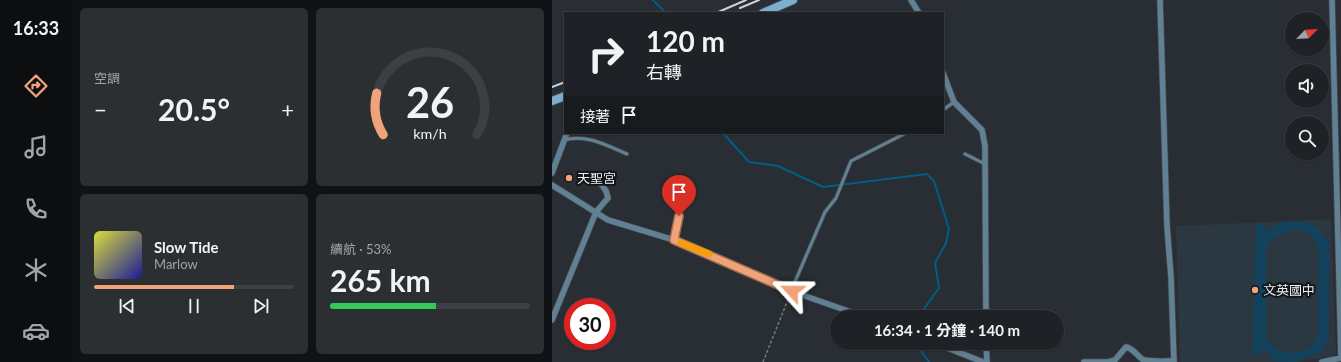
<!DOCTYPE html>
<html lang="zh-TW">
<head>
<meta charset="utf-8">
<style>
  :root { --surface:#1e2226; --page:#2b2f32; --text:#f1f3f6; --muted:#a1a4a7; --line:#3c3f43; --accent:#f0a378 }
  body { margin:0; font-family:Lato,"Noto Sans TC",sans-serif; background:var(--page); color:var(--text); height:100vh; display:flex; flex-direction:column; font-size:15px; white-space:nowrap }
  * { box-sizing:border-box; margin:0 }
  p { font-size:13px; color:var(--muted) }
  .icon { flex:none; width:22px; height:22px; fill:none; stroke:currentColor; stroke-width:2; stroke-linecap:round; stroke-linejoin:round }
  .map { position:relative; flex:1; overflow:hidden }
  .sheet { display:flex; flex-direction:column; gap:8px; padding:8px; background:#101315; width:480px }
  .sheet>* { flex:none }
  .banner { position:absolute; left:12px; top:12px; width:380px; height:122px; border-radius:0px; box-shadow:0 1px 3px #0004,0 0 0 1px var(--line); background:#1e2226; color:var(--text); overflow:hidden }
  .needle { width:26px; rotate:65deg }
  .controls { position:absolute; left:733px; top:12px; display:grid; gap:8px }
  .controls a { display:grid; place-items:center; width:44px; height:44px; border-radius:50%; background:var(--surface); box-shadow:0 1px 3px #0004,0 0 0 1px var(--line); font-size:20px }
  .speed { position:absolute; left:12px; top:298px; display:flex; gap:8px; font-size:20px; font-weight:700; text-align:center }
  .speed>* { display:grid; place-content:center; width:52px; height:52px; border-radius:50%; background:var(--surface); box-shadow:0 1px 3px #0004,0 0 0 1px var(--line); line-height:1 }
  .speed .limit { border:6px solid #d22; background:#fff; color:#111 }
  .pin { position:absolute; display:grid; place-items:center; width:34px; height:34px; color:#fff; margin:-41px -17px; border-radius:50% 50% 50% 0; rotate:-45deg; box-shadow:0 0 4px #0007 }
  .pin .icon { rotate:45deg }
  .me { position:absolute; width:44px; margin:-22px; rotate:294deg; stroke-linejoin:round; filter:drop-shadow(0 0 3px #0008) }
  .turn { display:flex; align-items:center; gap:14px; height:84px; padding:0 16px; font-size:18px }
  .turn .icon { width:52px; height:52px; stroke-width:2.5 }
  .turn b { display:block; font-size:28px; line-height:34px }
  .then { display:flex; align-items:center; height:38px; padding:0 16px; background:#0003; gap:8px; font-size:15px }
  .big { font-size:30px; font-weight:700; line-height:1.1 }
  .sheet .tile { flex:1; display:flex; flex-direction:column; justify-content:center; gap:6px; min-width:0; padding:0 14px; border-radius:6px; background:var(--page) }
  .sheet .dial { align-items:center; gap:0 }
  .dial svg { height:104px; overflow:visible; fill:none; stroke:var(--line); stroke-width:7; stroke-linecap:round; text-anchor:middle }
  .dial text { fill:var(--text); stroke:none }
  .song { display:flex; align-items:center; gap:12px }
  .cover { width:48px; height:48px; border-radius:6px; background:linear-gradient(135deg,hsl(60 70% 55%),hsl(240 70% 35%)) }
  .played { height:4px; border-radius:2px; background:linear-gradient(90deg,var(--accent) 70%,var(--line) 70%) }
  .keys { display:flex; justify-content:space-around; direction:ltr }
  .heat { display:flex; justify-content:space-between; align-items:center; font-size:22px; direction:ltr }
  .charge { height:6px; border-radius:3px; background:linear-gradient(90deg,#34c759 53%,var(--line) 0) }
  .sheet .tiles { flex:1; display:grid; gap:8px; grid-template-columns:repeat(2,1fr) }
  .trip { position:absolute; left:278px; top:310px; width:234px; height:40px; border-radius:20px; background:var(--surface); box-shadow:0 1px 3px #0004,0 0 0 1px var(--line); font-weight:700; line-height:40px; text-align:center }
  main { display:flex; flex:1; min-height:0 }
  .menu { display:flex; flex-direction:column; width:72px; justify-content:space-around; align-items:center; background:#0c0e0f; color:var(--muted) }
  .menu .icon { width:28px; height:28px }
  .menu .current { color:var(--accent) }
  .menu b { font-size:18px; color:var(--text) }
  .map>svg:first-child { display:block }
  .built { fill:#2b3841 }
  .green { fill:#13425d; fill-rule:evenodd }
  .lines { fill:none; stroke-linecap:round; stroke-linejoin:round }
  .stream { stroke:#005d87; stroke-width:2 }
  .lane-casing { stroke:#43494e; stroke-width:4.5 }
  .street-casing { stroke:#43494e; stroke-width:7 }
  .secondary-casing { stroke:#43494e; stroke-width:10 }
  .path { stroke:#747a7e; stroke-width:1.5; stroke-dasharray:3 2; stroke-linecap:butt }
  .lane { stroke:#628093; stroke-width:3 }
  .street { stroke:#628093; stroke-width:5.5 }
  .secondary { stroke:#7eaece; stroke-width:8 }
  .rail { stroke:#cdd2d5; stroke-width:2 }
  .route-casing { stroke:#9c6a4e; stroke-width:10 }
  .route { stroke:#f0a378; stroke-width:7 }
  .slow { stroke:#f59e0b; stroke-width:7 }
  .poi-dot { fill:#f0a378; stroke:#131618; stroke-width:1.5 }
  .labels { text-anchor:middle; dominant-baseline:central; stroke-width:4; stroke-linejoin:round; paint-order:stroke }
  .poi-label { font-size:13px; fill:#ecf1f4; stroke:#131618; text-anchor:start }
</style>
</head>
<body>
<main>
<nav class="menu">
<b>16:33</b>
<svg class="icon current" aria-label="directions" viewBox="0 0 24 24"><path d="M12 3l9 9-9 9-9-9zM9 14v-3h6M13 9l2 2-2 2"/></svg>
<svg class="icon" aria-label="music" viewBox="0 0 24 24"><path d="M9 18V5l10-2v13"/><circle cx="6" cy="18" r="3"/><circle cx="16" cy="16" r="3"/></svg>
<svg class="icon" aria-label="phone" viewBox="0 0 24 24"><path d="M5 4h4l2 5-3 2q2 4 5 5l2-3 5 2v4C11 20 4 13 5 4z"/></svg>
<svg class="icon" aria-label="climate" viewBox="0 0 24 24"><path d="M12 3v18M4 7l16 10M4 17L20 7"/></svg>
<svg class="icon" aria-label="car" viewBox="0 0 24 24"><path d="M5 17H2v-5l4-1 3-4h7l3 4 3 1v5h-3M9 17h6M6 11h13"/><circle cx="7" cy="17" r="2"/><circle cx="17" cy="17" r="2"/></svg>
</nav>
<section class="sheet">
<div class="tiles">
<div class="tile"><p>空調</p>
<div class="heat"><a>−</a><b class="big">20.5°</b><a>+</a></div>
</div>
<div class="tile dial"><svg viewBox="0 0 100 80">
<path d="M14 69A42 42 0 1 1 86 69"/>
<path d="M14 69A42 42 0 0 1 9 37" stroke="#f0a378"/>
<text x="50" y="56" font-size="32" font-weight="700">26</text>
<text x="50" y="72" font-size="11">km/h</text>
</svg></div>
<div class="tile">
<div class="song"><i class="cover"></i><div><b>Slow Tide</b><p>Marlow</p></div></div>
<div class="played"></div>
<div class="keys"><svg class="icon" aria-label="previous" viewBox="0 0 24 24"><path d="M18 5L8 12l10 7zM5 5v14"/></svg><svg class="icon" aria-label="pause" viewBox="0 0 24 24"><path d="M8 5v14M16 5v14"/></svg><svg class="icon" aria-label="next" viewBox="0 0 24 24"><path d="M6 5l10 7-10 7zM19 5v14"/></svg></div>
</div>
<div class="tile"><p>續航 · 53%</p><b class="big">265 km</b><div class="charge"></div></div>
</div>
</section>
<div class="map">
<svg width="789" height="362" viewBox="0 0 789 362">
  <rect width="100%" height="100%" fill="#282e33"/>
  <path class="built" d="M779,219L784,355L747,362H628L624,226Z"/>
  <path class="green" d="M733,221L751,222L760,225L767,229L777,243L776,339L770,351L742,362L724,361L710,347L709,354L700,355L704,224L713,223V231ZM744,229C756,233 761,236 767,248L766,336C756,359 725,359 714,337V249C718,236 732,232 744,229Z"/>
  <g class="lines">
    <path class="stream" d="M101,0L114,13
      M171,133L197,162L226,166L271,187L375,174L382,181L397,229L394,243L383,263L387,288L366,317
      M363,343L377,362"/>
    <defs>
      <path id="lane" d="M391,110L402,102
        M12,140C35,134 54,145 75,154
        M413,154L433,164
        M122,240L127,216
        M239,291L273,212L284,198L299,161L354,133"/>
      <path id="street" d="M359,0L367,13
        M608,0L615,226L619,277L622,362
        M780,0L789,358
        M391,73L402,102L430,130L433,146L434,317
        M0,173L15,133
        M0,185L56,220L122,240L239,291L313,317
        M0,320L44,212L56,198L54,191L45,178
        M383,343L431,362
        M434,343L435,362
        M532,362H556L563,360L574,347C583,349 585,357 592,360C601,362 613,361 622,361
        M770,362L789,358"/>
      <path id="secondary" d="M211,13L241,0
        M0,101L13,96"/>
    </defs>
    <use href="#lane" class="lane-casing"/>
    <use href="#street" class="street-casing"/>
    <use href="#secondary" class="secondary-casing"/>
    <path class="path" d="M211,362L237,297"/>
    <use href="#lane" class="lane"/>
    <use href="#street" class="street"/>
    <use href="#secondary" class="secondary"/>
    <path class="rail" d="M188,8L207,0
      M164,13L194,0
      M0,87L13,82"/>
  </g>
  <g class="lines">
    <defs>
      <path id="route" d="M127,216L122,240L240,291"/>
    </defs>
    <use href="#route" class="route-casing"/>
    <use href="#route" class="route"/>
    <path class="slow" d="M129,243L157,254"/>
  </g>
  <g class="poi-dot">
    <circle cx="17" cy="178" r="4"/>
    <circle cx="703" cy="290" r="4"/>
  </g>
  <g class="labels">
    <g class="poi-label">
      <text x="25" y="178">天聖宮</text>
      <text x="711" y="290">文英國中</text>
    </g>
  </g>
</svg>
<div class="controls">
<a><svg class="needle" viewBox="-14 -14 28 28"><path d="M0-13l5 13h-10z" fill="#e53935"/><path d="M0 13l5-13h-10z" fill="#a1a4a7"/></svg></a>
<a><svg class="icon" aria-label="sound" viewBox="0 0 24 24"><path d="M4 9h4l5-4v14l-5-4H4zM17 9q2 3 0 6"/></svg></a>
<a><svg class="icon" aria-label="search" viewBox="0 0 24 24"><circle cx="10" cy="10" r="6"/><path d="M15 15l6 6"/></svg></a>
</div>
<div class="speed"><div class="limit">30</div></div>
<div class="pin" style="left:127px;top:216px;background:#d93025"><svg class="icon" aria-label="arrive" viewBox="0 0 24 24"><path d="M6 21V4h12l-3 4 3 4H6"/></svg></div>
<svg class="me" style="left:240px;top:291px" viewBox="-20 -20 40 40"><path d="M0-17L14 15 0 8-14 15z" fill="#f0a378" stroke="#fff" stroke-width="4"/></svg>
<div class="trip">16:34 · 1 分鐘 · 140 m</div>
<div class="banner">
<div class="turn"><svg class="icon" aria-label="right" viewBox="0 0 24 24"><path d="M7 20v-9h11M14 6l5 5-5 5"/></svg><div><b>120 m</b>右轉</div></div>
<div class="then">接著<svg class="icon" aria-label="arrive" viewBox="0 0 24 24"><path d="M6 21V4h12l-3 4 3 4H6"/></svg></div>
</div>
</div>
</main>
</body>
</html>
